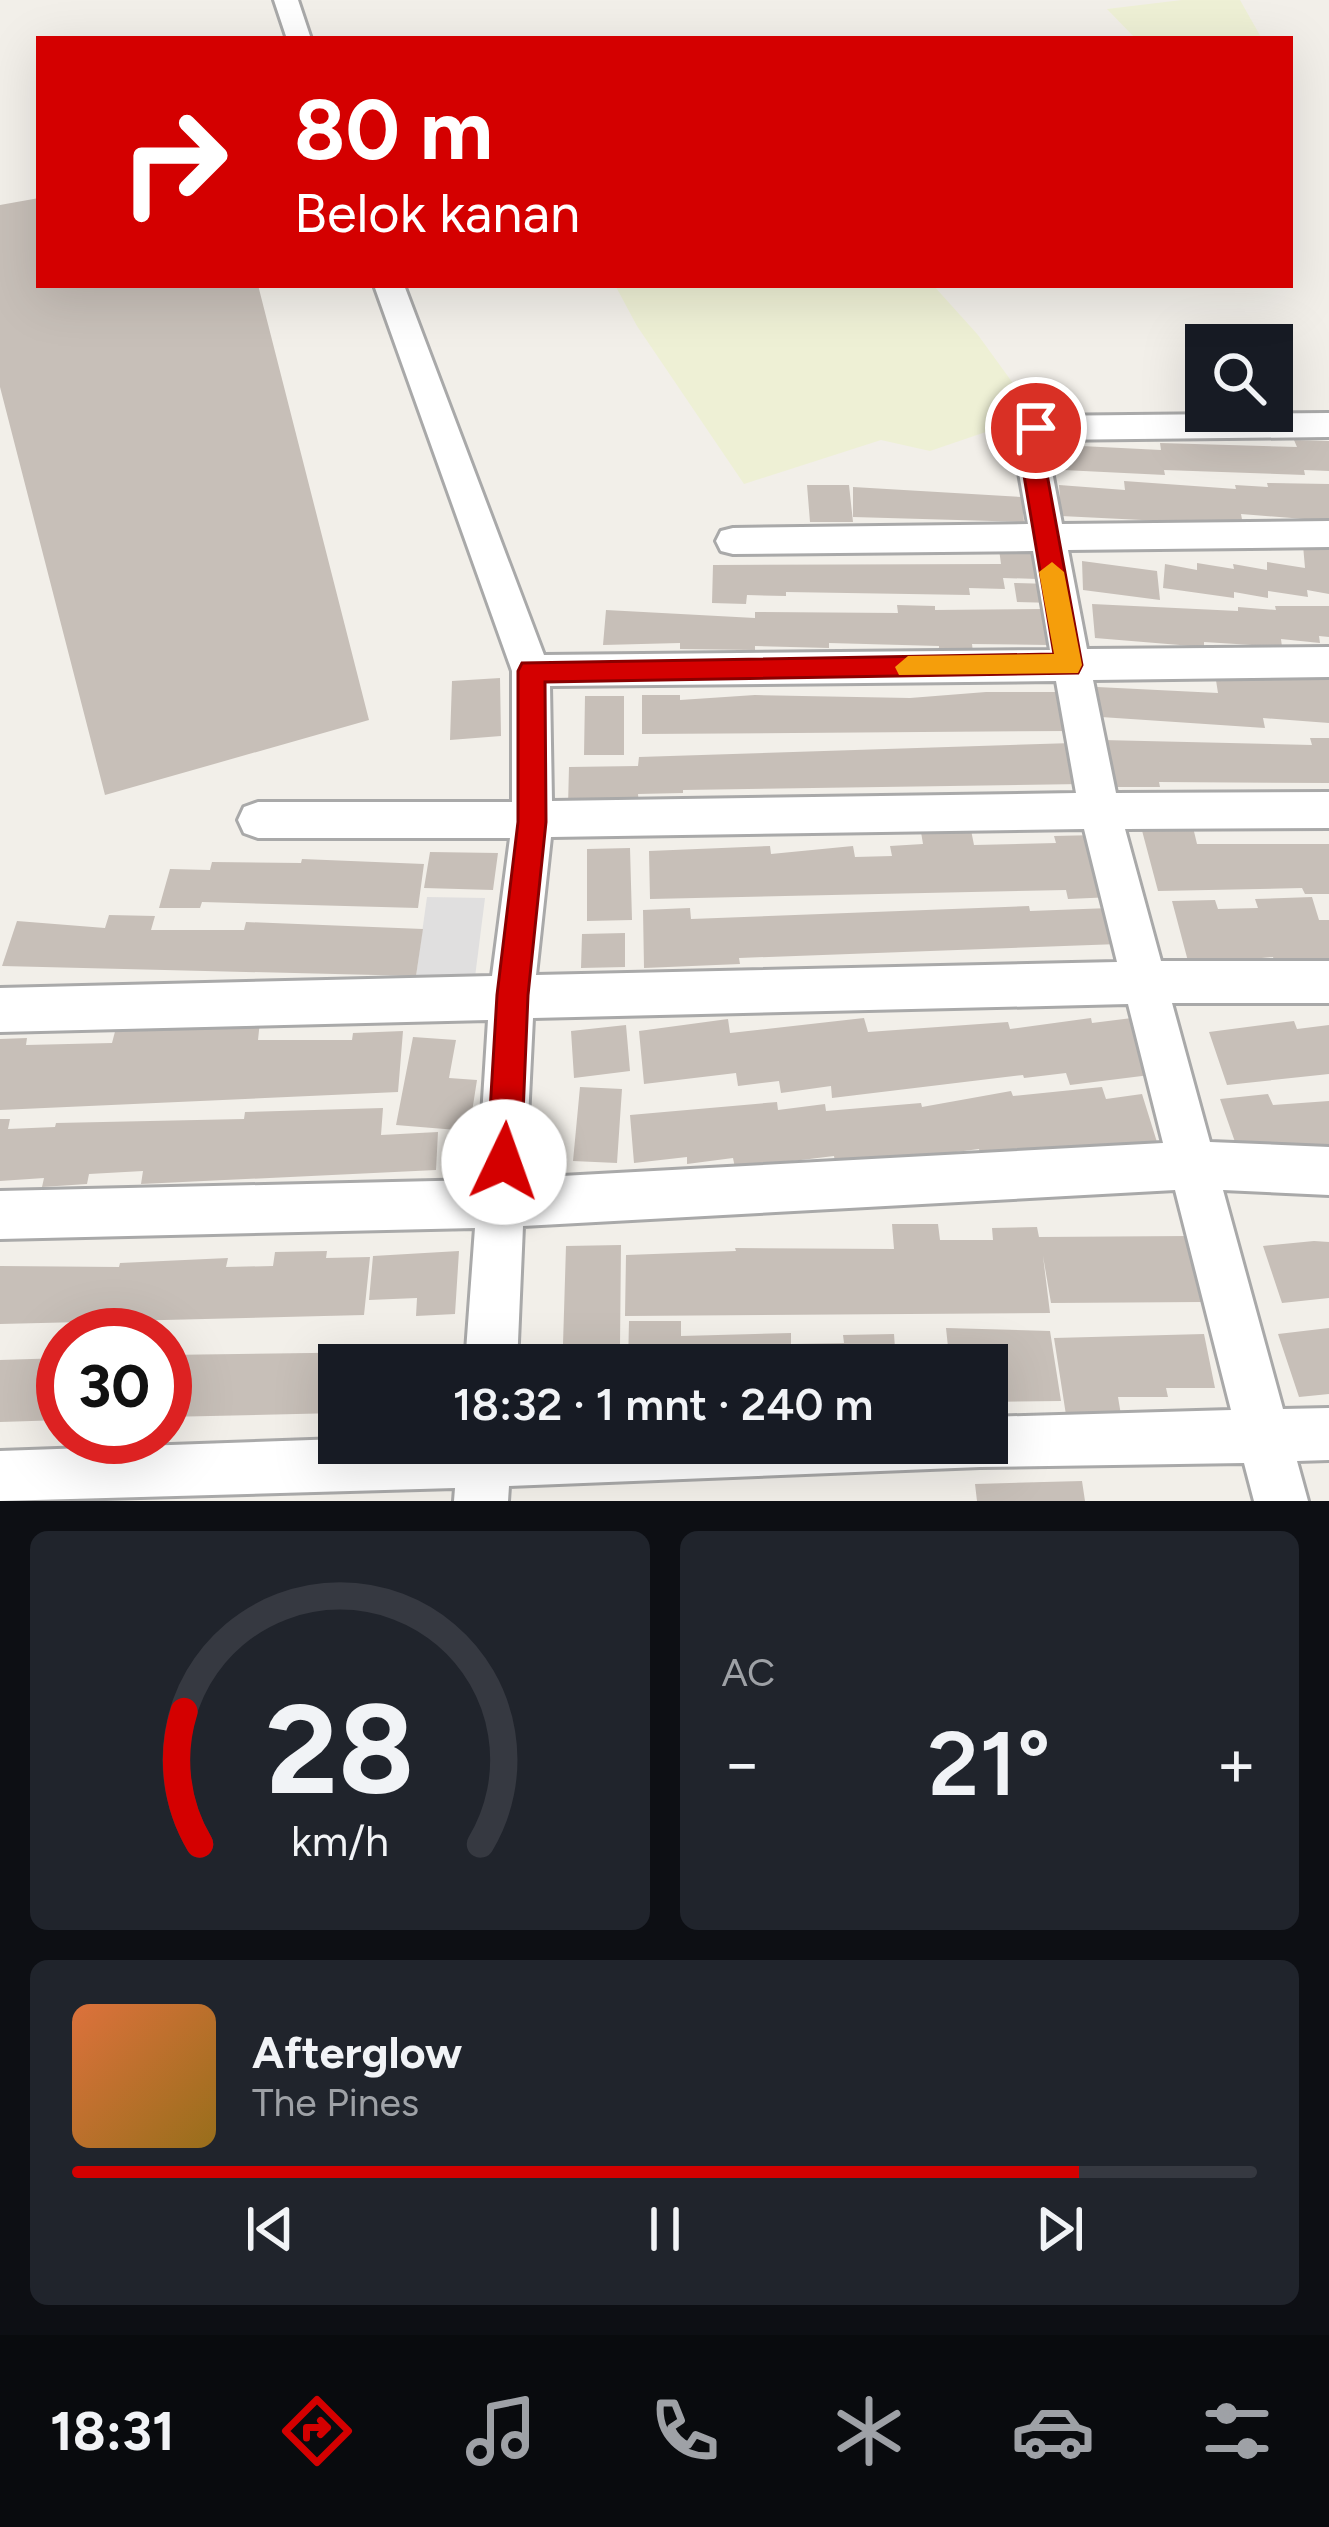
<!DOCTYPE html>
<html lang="id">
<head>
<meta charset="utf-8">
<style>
  :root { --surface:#171b24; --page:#20242c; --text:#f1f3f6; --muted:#9ea1a6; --line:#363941; --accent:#d40000 }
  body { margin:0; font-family:Figtree,sans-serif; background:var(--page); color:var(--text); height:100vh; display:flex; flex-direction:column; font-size:45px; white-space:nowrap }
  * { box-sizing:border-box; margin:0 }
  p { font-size:39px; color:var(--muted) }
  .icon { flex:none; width:66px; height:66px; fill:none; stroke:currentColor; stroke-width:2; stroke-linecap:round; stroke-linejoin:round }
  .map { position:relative; height:1501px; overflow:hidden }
  .panel { display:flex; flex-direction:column; gap:30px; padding:30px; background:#0d0f14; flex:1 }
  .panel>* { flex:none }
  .hud { position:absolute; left:36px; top:36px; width:1257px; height:252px; border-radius:0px; box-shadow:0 12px 48px #0002; background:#d40000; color:#fff; overflow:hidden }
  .controls { position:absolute; left:1185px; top:324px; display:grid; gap:24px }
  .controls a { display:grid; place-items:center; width:108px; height:108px; border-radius:0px; background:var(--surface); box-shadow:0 12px 48px #0002; font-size:60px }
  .speed { position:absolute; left:36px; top:1308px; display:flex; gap:24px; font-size:60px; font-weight:700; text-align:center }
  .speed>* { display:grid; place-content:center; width:156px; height:156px; border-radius:50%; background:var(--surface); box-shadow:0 12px 48px #0002; line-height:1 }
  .speed .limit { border:18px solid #d22; background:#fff; color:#111 }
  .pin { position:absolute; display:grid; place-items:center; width:102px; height:102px; color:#fff; margin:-51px; border:6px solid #fff; border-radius:50%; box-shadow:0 3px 12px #0007 }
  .me { position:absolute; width:132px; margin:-66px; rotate:3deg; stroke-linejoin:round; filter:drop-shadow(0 0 9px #0008) }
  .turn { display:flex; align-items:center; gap:42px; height:252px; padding:0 60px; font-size:54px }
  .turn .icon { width:156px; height:156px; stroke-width:2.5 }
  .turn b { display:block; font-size:84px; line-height:102px }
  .big { font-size:90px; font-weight:600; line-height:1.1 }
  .panel .widget { flex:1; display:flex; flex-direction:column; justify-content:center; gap:18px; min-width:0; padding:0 42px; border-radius:18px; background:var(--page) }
  .panel .dial { align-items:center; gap:0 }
  .dial svg { height:312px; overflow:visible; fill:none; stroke:var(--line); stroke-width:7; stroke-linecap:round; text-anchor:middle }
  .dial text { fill:var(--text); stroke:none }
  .song { display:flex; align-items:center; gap:36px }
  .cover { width:144px; height:144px; border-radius:18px; background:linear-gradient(135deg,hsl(20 70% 55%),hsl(40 70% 35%)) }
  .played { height:12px; border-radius:6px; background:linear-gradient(90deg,var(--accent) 85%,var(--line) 85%) }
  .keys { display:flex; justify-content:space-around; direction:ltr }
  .heat { display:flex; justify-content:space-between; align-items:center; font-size:66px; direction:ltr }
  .panel .tiles { flex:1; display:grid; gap:30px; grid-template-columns:1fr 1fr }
  .widget:last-child { grid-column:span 2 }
  .trip { position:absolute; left:318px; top:1344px; width:690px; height:120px; border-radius:0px; background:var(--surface); box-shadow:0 12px 48px #0002; font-weight:600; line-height:120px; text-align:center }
  .tab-bar { display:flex; height:192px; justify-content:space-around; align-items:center; background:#090b0e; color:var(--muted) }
  .tab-bar .icon { width:84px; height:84px }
  .tab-bar .current { color:var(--accent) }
  .tab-bar b { font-size:54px; color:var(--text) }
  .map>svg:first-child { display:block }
  .residential { fill:#e0dfdf }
  .farmland { fill:#eef0d5 }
  .building { fill:#c7bfb8 }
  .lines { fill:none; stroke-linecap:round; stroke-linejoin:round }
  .street-casing { stroke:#a9a9a9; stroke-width:6 }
  .street { fill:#fff; fill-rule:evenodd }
  .route { fill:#d40000; stroke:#8a0000; stroke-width:3 }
  .slow { fill:#f59e0b }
</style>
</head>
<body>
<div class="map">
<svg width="1329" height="1501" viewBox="0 0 1329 1501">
  <rect width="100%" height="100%" fill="#f2efe9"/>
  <path class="residential" d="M427,897L485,898L475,977L416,976Z"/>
  <path class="farmland" d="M1182,0H1240L1262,39H1136L1107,9Z
    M615,285H933L978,335L1036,415L930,451L881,440L744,484L637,326Z"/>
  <path class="building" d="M39,198V285H258L369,720L105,795L0,387V205Z
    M1294,440L1329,441V471L1304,470L1305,475L1164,470L1165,475L1063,470L1061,445L1161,450L1160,443L1297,447Z
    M1124,481L1236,489L1235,485L1268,487L1267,483L1329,484V521L1241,514L1243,525L1061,516L1059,485L1125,490Z
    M807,485H849L853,522H810Z
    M853,487L1022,497L1024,522L853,517Z
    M1303,545L1329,549V594L1307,590L1308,597L1268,591V598L1234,592V598L1163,588L1165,564L1197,570V563L1234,569L1233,564L1267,570V562L1305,568Z
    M999,549L1033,550L1038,579L1003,578L1005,589L969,588L970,595L786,592V596L747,595L746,604L712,603L713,565L1001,564Z
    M1082,561L1157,571L1160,600L1083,590Z
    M1014,583L1051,584L1055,603L1017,602Z
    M1092,604L1238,611V607L1276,610L1275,606H1329V637L1319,636L1320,643L1281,639L1282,647L1204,642V647L1095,638Z
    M897,605L935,606V610L1043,609L1049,645L972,644L973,653L939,652V646L829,643V648L755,646V650L680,649V643L603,645L606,610L755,618V612L898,613Z
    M1215,674L1329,679V723L1263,718L1265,728L1101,717L1097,687L1218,693Z
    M500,678L501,736L450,740L452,681Z
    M986,692H1061L1069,731L642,734V695H680V700L755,695L910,698Z
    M585,696H624V755H584Z
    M1310,738H1329V783L1159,782L1160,787H1112L1102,740L1312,745Z
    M1073,743L1082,784L683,790V793L638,794L639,805L568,806L569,767L638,766L639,757Z
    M1140,823H1192L1197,844H1329V894H1305L1302,888L1158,891Z
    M971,830L974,845L1056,843L1054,836L1097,835L1113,897L1068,899L1066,890L650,899L649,851L770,846L771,854L853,846L855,857L892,856L890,846L923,844L921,832Z
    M630,848L632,920L587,921V849Z
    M430,852L498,853L493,890L424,888Z
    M302,859L424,864L418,908L202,902L200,908H159L170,869L210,870L212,862L301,863Z
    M1312,897L1319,920H1329V969L1277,970L1273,957L1189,965L1172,901L1215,900L1218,909L1258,908L1255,899Z
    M1029,906L1030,911L1110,908L1119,944L739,958L740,964L644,968L643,910L690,908L691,919Z
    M109,915L155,916L151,930H244L246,922L423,929L416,976L2,966L17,921L105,928Z
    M625,933V967L581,968L582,934Z
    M864,1018L868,1032L1008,1022L1010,1029L1091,1018L1092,1023L1132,1018L1150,1075L1070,1085L1066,1073L1024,1078L1023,1075L832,1098L831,1086L781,1093L779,1081L738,1086L736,1073L644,1084L639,1031L728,1019L730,1033Z
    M260,1021L258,1040H352L353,1033L403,1031L398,1092L0,1110V1039L27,1038L26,1045L112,1043L117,1024Z
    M1294,1021L1297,1029L1329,1025V1074L1227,1085L1209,1032Z
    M626,1025L630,1071L574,1078L571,1031Z
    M413,1037L456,1040L449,1078L477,1080L469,1131L396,1125Z
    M580,1087L622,1089L617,1163L573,1161Z
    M1102,1087L1106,1099L1142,1094L1161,1155L981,1159L979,1149L886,1161L884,1156L835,1162L834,1156L735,1168L733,1158L687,1164V1157L634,1163L630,1115L777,1102L778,1110L825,1104L826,1111L921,1103L922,1107L1011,1091L1013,1096Z
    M1268,1094L1273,1105L1329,1101V1153L1242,1162L1220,1099Z
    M383,1108L381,1135L438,1132L436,1170L141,1184L143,1171L89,1174L87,1184L42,1187L44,1178L0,1181V1119H10L8,1129L55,1127L56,1123L244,1119L245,1112Z
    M892,1224H938L940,1240H993L992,1228L1037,1227L1039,1237L1188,1236L1202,1302L1051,1303L1043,1256L1050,1313L625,1316L626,1255L736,1251L735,1248L894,1249Z
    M1314,1241L1329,1242V1298L1282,1303L1263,1246Z
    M621,1245L620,1346L563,1345L566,1246Z
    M327,1251L326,1258L370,1257L364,1315L0,1324V1266L119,1267L120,1263L228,1258L226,1267L273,1266L275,1252Z
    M459,1251L455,1314L416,1316L417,1298L369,1300L373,1256Z
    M629,1321H681V1336L791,1333V1344L844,1343L843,1335L894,1334L895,1348L948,1347L946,1328L1050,1331L1061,1401L987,1402V1365H628Z
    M1329,1328V1394L1299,1397L1278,1334Z
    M1204,1334L1215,1388H1166L1168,1397H1118L1121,1415H1066L1054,1338Z
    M388,1352L387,1365H339V1413L165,1417V1355Z
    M63,1358V1420L0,1422V1360Z
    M1082,1481L1085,1501H977L975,1484Z"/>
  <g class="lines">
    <defs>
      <path id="street" d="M274,0H298L311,39H287Z
        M374,285H404L544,655L1050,650L1033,551L733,554L721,551L716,541L721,531L733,528L1028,524L1012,433L1016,425L1036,416L1329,413V437L1046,440L1062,524L1329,521V547L1068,550L1087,649L1329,647V677L1093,680L1116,793L1329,792V828L1125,829L1161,961H1329V1003H1172L1210,1142L1329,1147V1195L1223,1190L1283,1409L1329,1408V1460L1297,1461L1308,1501H1254L1244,1463L980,1467L509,1486L508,1501H454L455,1488L0,1501V1451L339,1439V1443H987V1417L1231,1410L1175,1190L523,1226L517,1365H465L475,1228L0,1239V1191L478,1180L488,1020L0,1032V988L492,976L510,838H258L244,833L238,820L244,807L258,802H512V671ZM1056,681L1076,793L552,801L550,686ZM1084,829L1117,962L536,975L551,837ZM1128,1004L1163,1143L525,1178L533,1018Z"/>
    </defs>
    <use href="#street" class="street-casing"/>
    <use href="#street" class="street"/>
  </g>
  <path class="route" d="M1036,419L1048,428L1040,436L1082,665L1078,673L545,682L546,822L528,995L521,1162L516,1173L504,1178L492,1173L487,1162L497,995L518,822V671L522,663L1054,654L1017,434Z"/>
  <path class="slow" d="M1052,562L1064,572L1082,665L1078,673L899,675L895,667L908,656L1054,654L1039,572Z"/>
</svg>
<div class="controls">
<a><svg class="icon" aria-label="search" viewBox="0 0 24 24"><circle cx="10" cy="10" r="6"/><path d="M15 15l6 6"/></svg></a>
</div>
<div class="speed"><div class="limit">30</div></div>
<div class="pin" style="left:1036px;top:428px;background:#d93025"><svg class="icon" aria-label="arrive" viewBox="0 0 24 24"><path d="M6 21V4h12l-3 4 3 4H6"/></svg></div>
<svg class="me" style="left:504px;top:1162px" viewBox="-20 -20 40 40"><circle r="19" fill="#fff"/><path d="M0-13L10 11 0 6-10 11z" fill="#d40000"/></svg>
<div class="trip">18:32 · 1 mnt · 240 m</div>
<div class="hud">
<div class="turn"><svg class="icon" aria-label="right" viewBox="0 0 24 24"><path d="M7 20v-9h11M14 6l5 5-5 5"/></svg><div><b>80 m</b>Belok kanan</div></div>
</div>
</div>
<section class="panel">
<div class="tiles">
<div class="widget dial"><svg viewBox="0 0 100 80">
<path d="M14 69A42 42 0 1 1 86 69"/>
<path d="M14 69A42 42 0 0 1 10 35" stroke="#d40000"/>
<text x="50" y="56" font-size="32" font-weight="700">28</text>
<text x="50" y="72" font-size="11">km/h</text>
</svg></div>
<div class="widget"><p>AC</p>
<div class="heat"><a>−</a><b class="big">21°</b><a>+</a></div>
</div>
<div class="widget">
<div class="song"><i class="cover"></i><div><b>Afterglow</b><p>The Pines</p></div></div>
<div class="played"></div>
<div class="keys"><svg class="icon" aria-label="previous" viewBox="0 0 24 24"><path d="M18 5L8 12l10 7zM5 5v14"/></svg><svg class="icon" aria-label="pause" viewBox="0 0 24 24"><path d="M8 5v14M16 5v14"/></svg><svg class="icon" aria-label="next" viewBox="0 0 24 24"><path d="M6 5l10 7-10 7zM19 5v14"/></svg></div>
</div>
</div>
</section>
<nav class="tab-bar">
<b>18:31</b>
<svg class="icon current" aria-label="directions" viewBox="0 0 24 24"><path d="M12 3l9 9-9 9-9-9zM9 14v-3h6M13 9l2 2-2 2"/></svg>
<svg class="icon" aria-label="music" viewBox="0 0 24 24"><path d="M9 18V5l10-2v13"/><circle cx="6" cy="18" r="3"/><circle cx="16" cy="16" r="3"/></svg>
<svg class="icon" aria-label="phone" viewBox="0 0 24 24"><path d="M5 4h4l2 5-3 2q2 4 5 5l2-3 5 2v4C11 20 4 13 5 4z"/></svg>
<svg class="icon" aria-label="climate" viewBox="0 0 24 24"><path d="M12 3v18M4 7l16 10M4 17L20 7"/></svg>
<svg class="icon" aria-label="car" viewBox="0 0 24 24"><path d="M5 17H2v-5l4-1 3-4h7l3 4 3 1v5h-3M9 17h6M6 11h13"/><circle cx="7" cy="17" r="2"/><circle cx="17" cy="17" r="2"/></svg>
<svg class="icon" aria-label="filters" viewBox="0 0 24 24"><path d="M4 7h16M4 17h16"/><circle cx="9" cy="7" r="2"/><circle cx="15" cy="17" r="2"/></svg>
</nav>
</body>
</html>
